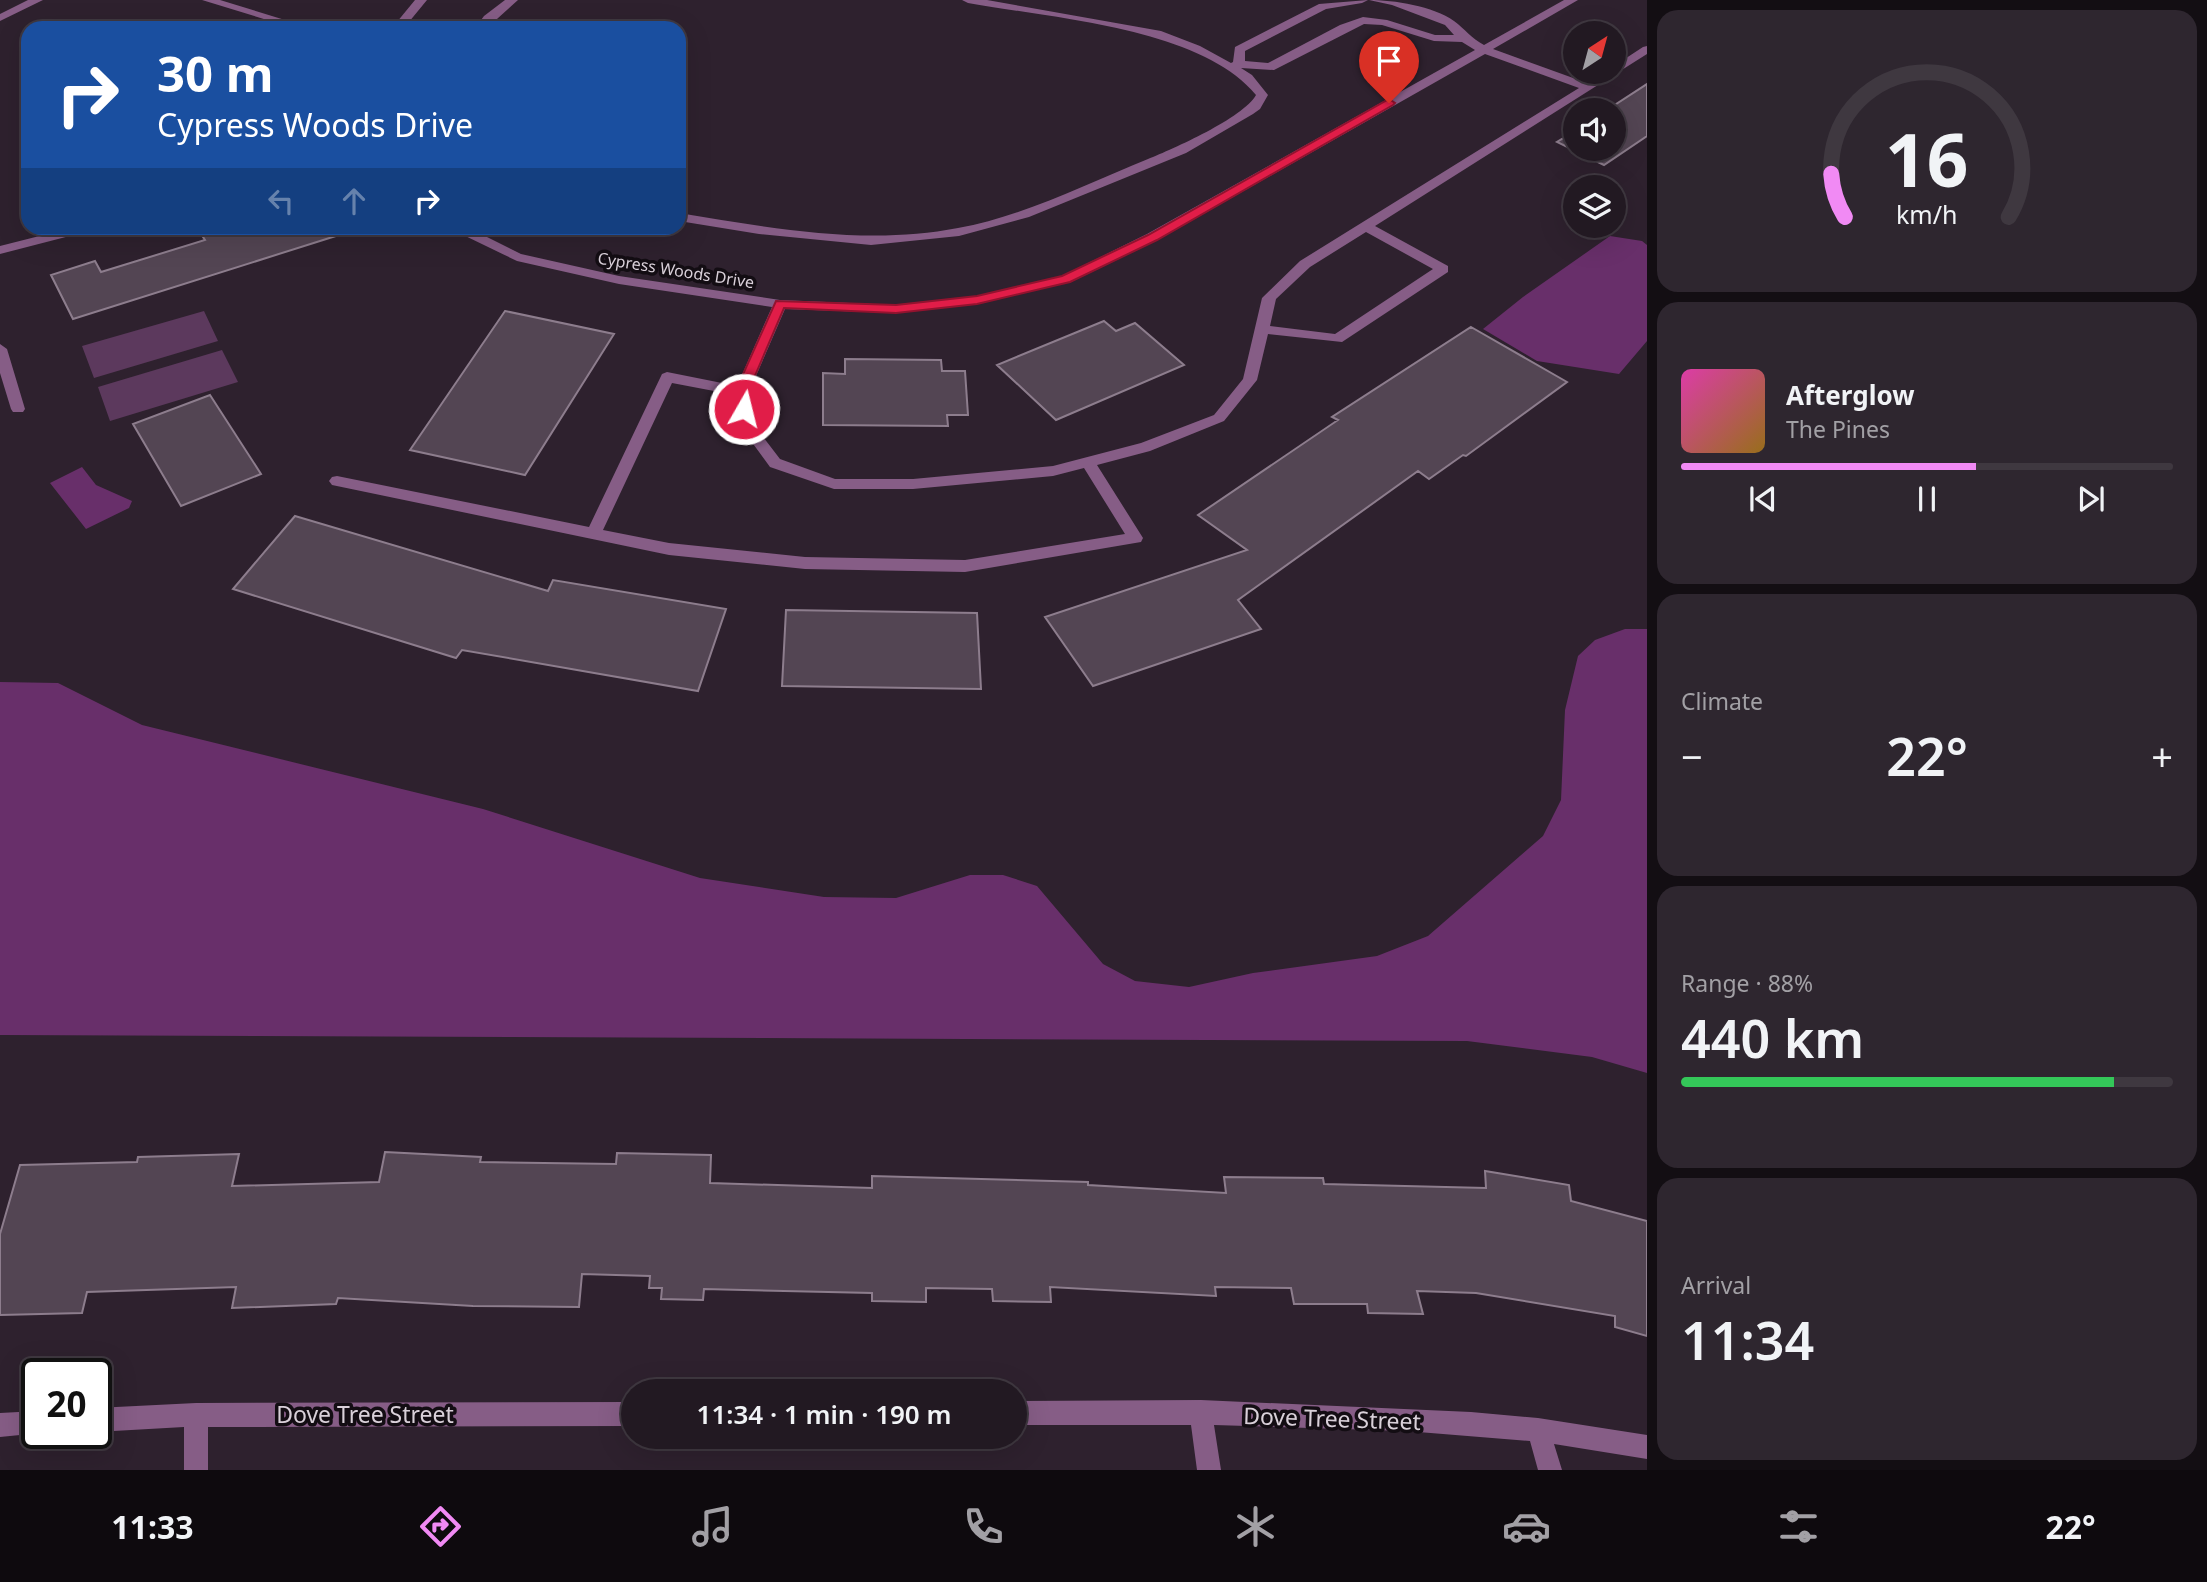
<!DOCTYPE html>
<html lang="en">
<head>
<meta charset="utf-8">
<style>
  :root { --surface:#221922; --page:#2e262f; --text:#f1f3f6; --muted:#a2a0a5; --line:#3f3840; --accent:#f18af4 }
  body { margin:0; font-family:"Noto Sans",sans-serif; background:var(--page); color:var(--text); height:100vh; display:flex; flex-direction:column; font-size:26px; white-space:nowrap }
  * { box-sizing:border-box; margin:0 }
  p { font-size:23px; color:var(--muted) }
  .icon { flex:none; width:38px; height:38px; fill:none; stroke:currentColor; stroke-width:2; stroke-linecap:round; stroke-linejoin:round }
  .map { position:relative; flex:1; overflow:hidden }
  .panel { display:flex; flex-direction:column; gap:10px; padding:10px; background:#130e13; width:560px }
  .panel>* { flex:none }
  .hud { position:absolute; left:21px; top:21px; width:665px; height:214px; border-radius:21px; box-shadow:0 7px 28px #0002,0 0 0 2px var(--line); background:#1a4fa0; color:#fff; overflow:hidden }
  .needle { width:46px; rotate:36deg }
  .controls { position:absolute; left:1563px; top:21px; display:grid; gap:14px }
  .controls a { display:grid; place-items:center; width:63px; height:63px; border-radius:50%; background:var(--surface); box-shadow:0 7px 28px #0002,0 0 0 2px var(--line); font-size:35px }
  .speed { position:absolute; left:21px; top:1358px; display:flex; gap:14px; font-size:35px; font-weight:700; text-align:center }
  .speed>* { display:grid; place-content:center; width:91px; height:91px; border-radius:50%; background:var(--surface); box-shadow:0 7px 28px #0002,0 0 0 2px var(--line); line-height:1 }
  .speed .limit { border:4px solid #111; border-radius:10px; background:#fff; color:#111 }
  .pin { position:absolute; display:grid; place-items:center; width:60px; height:60px; color:#fff; margin:-72px -30px; border-radius:50% 50% 50% 0; rotate:-45deg; box-shadow:0 0 7px #0007 }
  .pin .icon { rotate:45deg }
  .me { position:absolute; width:77px; margin:-38px; rotate:8deg; stroke-linejoin:round; filter:drop-shadow(0 0 5px #0008) }
  .turn { display:flex; align-items:center; gap:24px; height:147px; padding:0 21px; font-size:32px }
  .turn .icon { width:91px; height:91px; stroke-width:2.5 }
  .turn b { display:block; font-size:49px; line-height:60px }
  .lanes { display:flex; align-items:center; height:66px; padding:0 21px; background:#0003; justify-content:center; gap:35px; direction:ltr }
  .lanes .off { opacity:.35 }
  .big { font-size:52px; font-weight:600; line-height:1.1 }
  .panel .widget { flex:1; display:flex; flex-direction:column; justify-content:center; gap:10px; min-width:0; padding:0 24px; border-radius:21px; background:var(--page) }
  .panel .dial { align-items:center; gap:0 }
  .dial svg { height:182px; overflow:visible; fill:none; stroke:var(--line); stroke-width:7; stroke-linecap:round; text-anchor:middle }
  .dial text { fill:var(--text); stroke:none }
  .song { display:flex; align-items:center; gap:21px }
  .cover { width:84px; height:84px; border-radius:10px; background:linear-gradient(135deg,hsl(320 70% 55%),hsl(40 70% 35%)) }
  .played { height:7px; border-radius:4px; background:linear-gradient(90deg,var(--accent) 60%,var(--line) 60%) }
  .keys { display:flex; justify-content:space-around; direction:ltr }
  .heat { display:flex; justify-content:space-between; align-items:center; font-size:38px; direction:ltr }
  .charge { height:10px; border-radius:5px; background:linear-gradient(90deg,#34c759 88%,var(--line) 0) }
  .trip { position:absolute; left:621px; top:1379px; width:406px; height:70px; border-radius:35px; background:var(--surface); box-shadow:0 7px 28px #0002,0 0 0 2px var(--line); font-weight:600; line-height:70px; text-align:center }
  .tab-bar { display:flex; height:112px; justify-content:space-around; align-items:center; background:#0e0a0e; color:var(--muted) }
  .tab-bar .icon { width:49px; height:49px }
  .tab-bar .on { color:var(--accent) }
  .tab-bar b { font-size:32px; color:var(--text) }
  main { display:flex; flex:1; min-height:0 }
  .map>svg:first-child { display:block }
  .green { fill:#5c395d }
  .water { fill:#682f6a }
  .building { fill:#534553; stroke:#8d7d8d; stroke-width:2 }
  .lines { fill:none; stroke-linecap:round; stroke-linejoin:round }
  .minor { fill:#865d86; fill-rule:evenodd }
  .route { fill:#e11d48; stroke:#92132f; stroke-width:2 }
  .labels { text-anchor:middle; dominant-baseline:central; stroke-width:7; stroke-linejoin:round; paint-order:stroke }
  .far-street-label { font-size:16px; fill:#d9d0d9; stroke:#130d13 }
  .near-street-label { font-size:23px; fill:#d9d0d9; stroke:#130d13 }
</style>
</head>
<body>
<main>
<div class="map">
<svg width="1647" height="1470" viewBox="0 0 1647 1470">
  <rect width="100%" height="100%" fill="#2e212e"/>
  <path class="green" d="M204,311L218,341L94,378L82,346Z
    M222,350L238,382L110,421L98,387Z"/>
  <path class="water" d="M1610,236L1642,241L1647,245V341L1619,374L1537,361L1483,329L1523,297Z
    M82,467L96,485L132,501L129,508L86,529L50,483Z
    M1625,629H1647V1073L1592,1057L1467,1041L0,1035V682L58,683L142,725L483,809L700,878L824,897L896,898L970,875H1003L1037,886L1103,964L1135,981L1189,987L1253,973L1377,956L1428,936L1543,836L1561,800L1565,710L1578,656L1595,640Z"/>
  <path class="building" d="M1647,84V136L1604,165L1557,142L1575,131V149H1614V110H1607Z
    M197,228H338L339,235L73,319L51,275L95,261L101,272L205,240Z
    M505,311L614,334L525,475L410,450Z
    M1104,321L1116,331L1135,323L1184,365L1056,420L997,365Z
    M1471,327L1567,382L1466,456L1463,455L1429,479L1418,471L1238,600L1261,629L1093,686L1045,617L1247,550L1198,515L1338,420L1332,417Z
    M845,359L941,360L942,371H965L968,415H947L948,426L823,425V373L845,374Z
    M210,395L261,474L181,506L133,424Z
    M295,516L548,591L553,580L726,609L698,691L462,650L456,658L233,589Z
    M786,610L977,613L981,689L782,686Z
    M385,1152L481,1157L480,1162L616,1164L617,1153L711,1155L710,1183L872,1188V1176L1088,1182V1185L1226,1193L1224,1177L1323,1178L1324,1184L1486,1188L1485,1171L1569,1185L1571,1201L1647,1221V1336L1615,1327V1316L1476,1293L1417,1291L1423,1314L1368,1313L1367,1304H1294L1291,1288L1215,1287L1216,1296L1050,1287L1051,1302L993,1301L992,1289L926,1288V1302L872,1301V1293L704,1289L703,1300L661,1299L662,1288H649L650,1276L582,1274L579,1307L473,1306L338,1298L336,1304L232,1308L236,1287L87,1292L82,1313L0,1315V1234L20,1165L137,1162L138,1157L239,1154L232,1186L379,1182Z"/>
  <g class="lines">
    <path class="minor" d="M28,0H43L0,21V14Z
      M202,0H220L311,28H293Z
      M415,0H427L404,28H392Z
      M505,0H518L487,28H475L484,16Z
      M962,0H987L1161,31L1200,46L1231,63L1233,62L1235,47L1319,4L1368,0L1362,3L1326,9L1245,51V61L1268,63L1340,25L1363,17L1387,20L1435,35H1454L1445,25L1392,5L1369,0C1394,0 1433,6 1454,21C1465,29 1471,38 1484,45L1564,0H1578L1493,49L1587,83L1605,72H1614V66L1643,47L1647,46V54L1375,226L1448,266V272L1342,342L1268,334L1257,380L1224,421L1150,451L1097,465L1143,538L1141,542L965,572L805,569L669,555L332,485L329,481L332,477L337,476L589,527L662,374L667,372L737,386L772,307L619,284L517,261L455,231L454,228H469L521,254L619,276L780,300L896,305L977,296L1062,276L1147,234L1475,50L1462,42L1434,41L1382,25L1364,24L1274,70L1241,68L1252,75L1268,95L1260,109L1253,114L1186,153L1029,217L959,236L871,245L759,234L679,221V213C771,228 866,246 958,228C1024,216 1086,184 1148,159C1173,149 1243,118 1256,95C1201,28 1051,18 968,3ZM1485,54L1579,88L1300,261L1262,298L1243,379L1214,415L1141,443L1053,466L913,479H835L780,459L754,425L749,392L785,309L896,313L977,304L1071,282L1157,240ZM1366,232L1433,269L1335,334L1270,326L1276,299L1310,267ZM672,383L735,395L740,426L770,467L834,489H913L1053,476L1084,468L1125,534L965,560L805,557L669,543L603,530Z
      M71,228H91L89,231L0,254V246Z
      M0,344L7,349L25,409L23,412H13L11,409L0,373Z
      M1201,1400L1471,1412L1538,1418L1647,1435V1459L1554,1444L1562,1470H1538L1530,1441L1406,1431L1214,1425L1221,1470H1197L1191,1425H1015V1401Z
      M634,1402V1426L208,1427V1470H184V1427L96,1432V1408L196,1403Z
      M37,1411V1433H40L0,1437V1413Z"/>
  </g>
  <path class="route" d="M1389,99L1395,103L1393,105L1157,240L1070,282L977,304L896,313L784,308L748,392L751,409L744,413L737,409L735,392L776,301L896,305L977,296L1062,276L1148,235Z"/>
  <g class="labels">
    <g class="far-street-label">
      <text transform="translate(676 270) rotate(9)">Cypress Woods Drive</text>
    </g>
    <g class="near-street-label">
      <text x="365" y="1414">Dove Tree Street</text>
      <text transform="translate(1332 1418) rotate(2)">Dove Tree Street</text>
    </g>
  </g>
</svg>
<div class="controls">
<a><svg class="needle" viewBox="-14 -14 28 28"><path d="M0-13l5 13h-10z" fill="#e53935"/><path d="M0 13l5-13h-10z" fill="#a2a0a5"/></svg></a>
<a><svg class="icon" aria-label="sound" viewBox="0 0 24 24"><path d="M4 9h4l5-4v14l-5-4H4zM17 9q2 3 0 6"/></svg></a>
<a><svg class="icon" aria-label="layers" viewBox="0 0 24 24"><path d="M12 4l9 5-9 5-9-5zM3 14l9 5 9-5"/></svg></a>
</div>
<div class="speed"><div class="limit">20</div></div>
<div class="pin" style="left:1389px;top:103px;background:#d93025"><svg class="icon" aria-label="arrive" viewBox="0 0 24 24"><path d="M6 21V4h12l-3 4 3 4H6"/></svg></div>
<svg class="me" style="left:744px;top:409px" viewBox="-20 -20 40 40"><circle r="17" fill="#e11d48" stroke="#fff" stroke-width="3"/><path d="M0-11L8 9 0 5-8 9z" fill="#fff"/></svg>
<div class="trip">11:34 · 1 min · 190 m</div>
<div class="hud">
<div class="turn"><svg class="icon" aria-label="right" viewBox="0 0 24 24"><path d="M7 20v-9h11M14 6l5 5-5 5"/></svg><div><b>30 m</b>Cypress Woods Drive</div></div>
<div class="lanes"><svg class="icon off" aria-label="left" viewBox="0 0 24 24"><path d="M17 20v-9H6M10 6l-5 5 5 5"/></svg><svg class="icon off" aria-label="ahead" viewBox="0 0 24 24"><path d="M12 20V5M6 11l6-6 6 6"/></svg><svg class="icon" aria-label="right" viewBox="0 0 24 24"><path d="M7 20v-9h11M14 6l5 5-5 5"/></svg></div>
</div>
</div>
<section class="panel">
<div class="widget dial"><svg viewBox="0 0 100 80">
<path d="M14 69A42 42 0 1 1 86 69"/>
<path d="M14 69A42 42 0 0 1 8 50" stroke="#f18af4"/>
<text x="50" y="56" font-size="32" font-weight="700">16</text>
<text x="50" y="72" font-size="11">km/h</text>
</svg></div>
<div class="widget">
<div class="song"><i class="cover"></i><div><b>Afterglow</b><p>The Pines</p></div></div>
<div class="played"></div>
<div class="keys"><svg class="icon" aria-label="previous" viewBox="0 0 24 24"><path d="M18 5L8 12l10 7zM5 5v14"/></svg><svg class="icon" aria-label="pause" viewBox="0 0 24 24"><path d="M8 5v14M16 5v14"/></svg><svg class="icon" aria-label="next" viewBox="0 0 24 24"><path d="M6 5l10 7-10 7zM19 5v14"/></svg></div>
</div>
<div class="widget"><p>Climate</p>
<div class="heat"><a>−</a><b class="big">22°</b><a>+</a></div>
</div>
<div class="widget"><p>Range · 88%</p><b class="big">440 km</b><div class="charge"></div></div>
<div class="widget"><p>Arrival</p><b class="big">11:34</b></div>
</section>
</main>
<nav class="tab-bar">
<b>11:33</b>
<svg class="icon on" aria-label="directions" viewBox="0 0 24 24"><path d="M12 3l9 9-9 9-9-9zM9 14v-3h6M13 9l2 2-2 2"/></svg>
<svg class="icon" aria-label="music" viewBox="0 0 24 24"><path d="M9 18V5l10-2v13"/><circle cx="6" cy="18" r="3"/><circle cx="16" cy="16" r="3"/></svg>
<svg class="icon" aria-label="phone" viewBox="0 0 24 24"><path d="M5 4h4l2 5-3 2q2 4 5 5l2-3 5 2v4C11 20 4 13 5 4z"/></svg>
<svg class="icon" aria-label="climate" viewBox="0 0 24 24"><path d="M12 3v18M4 7l16 10M4 17L20 7"/></svg>
<svg class="icon" aria-label="car" viewBox="0 0 24 24"><path d="M5 17H2v-5l4-1 3-4h7l3 4 3 1v5h-3M9 17h6M6 11h13"/><circle cx="7" cy="17" r="2"/><circle cx="17" cy="17" r="2"/></svg>
<svg class="icon" aria-label="filters" viewBox="0 0 24 24"><path d="M4 7h16M4 17h16"/><circle cx="9" cy="7" r="2"/><circle cx="15" cy="17" r="2"/></svg>
<b>22°</b>
</nav>
</body>
</html>
